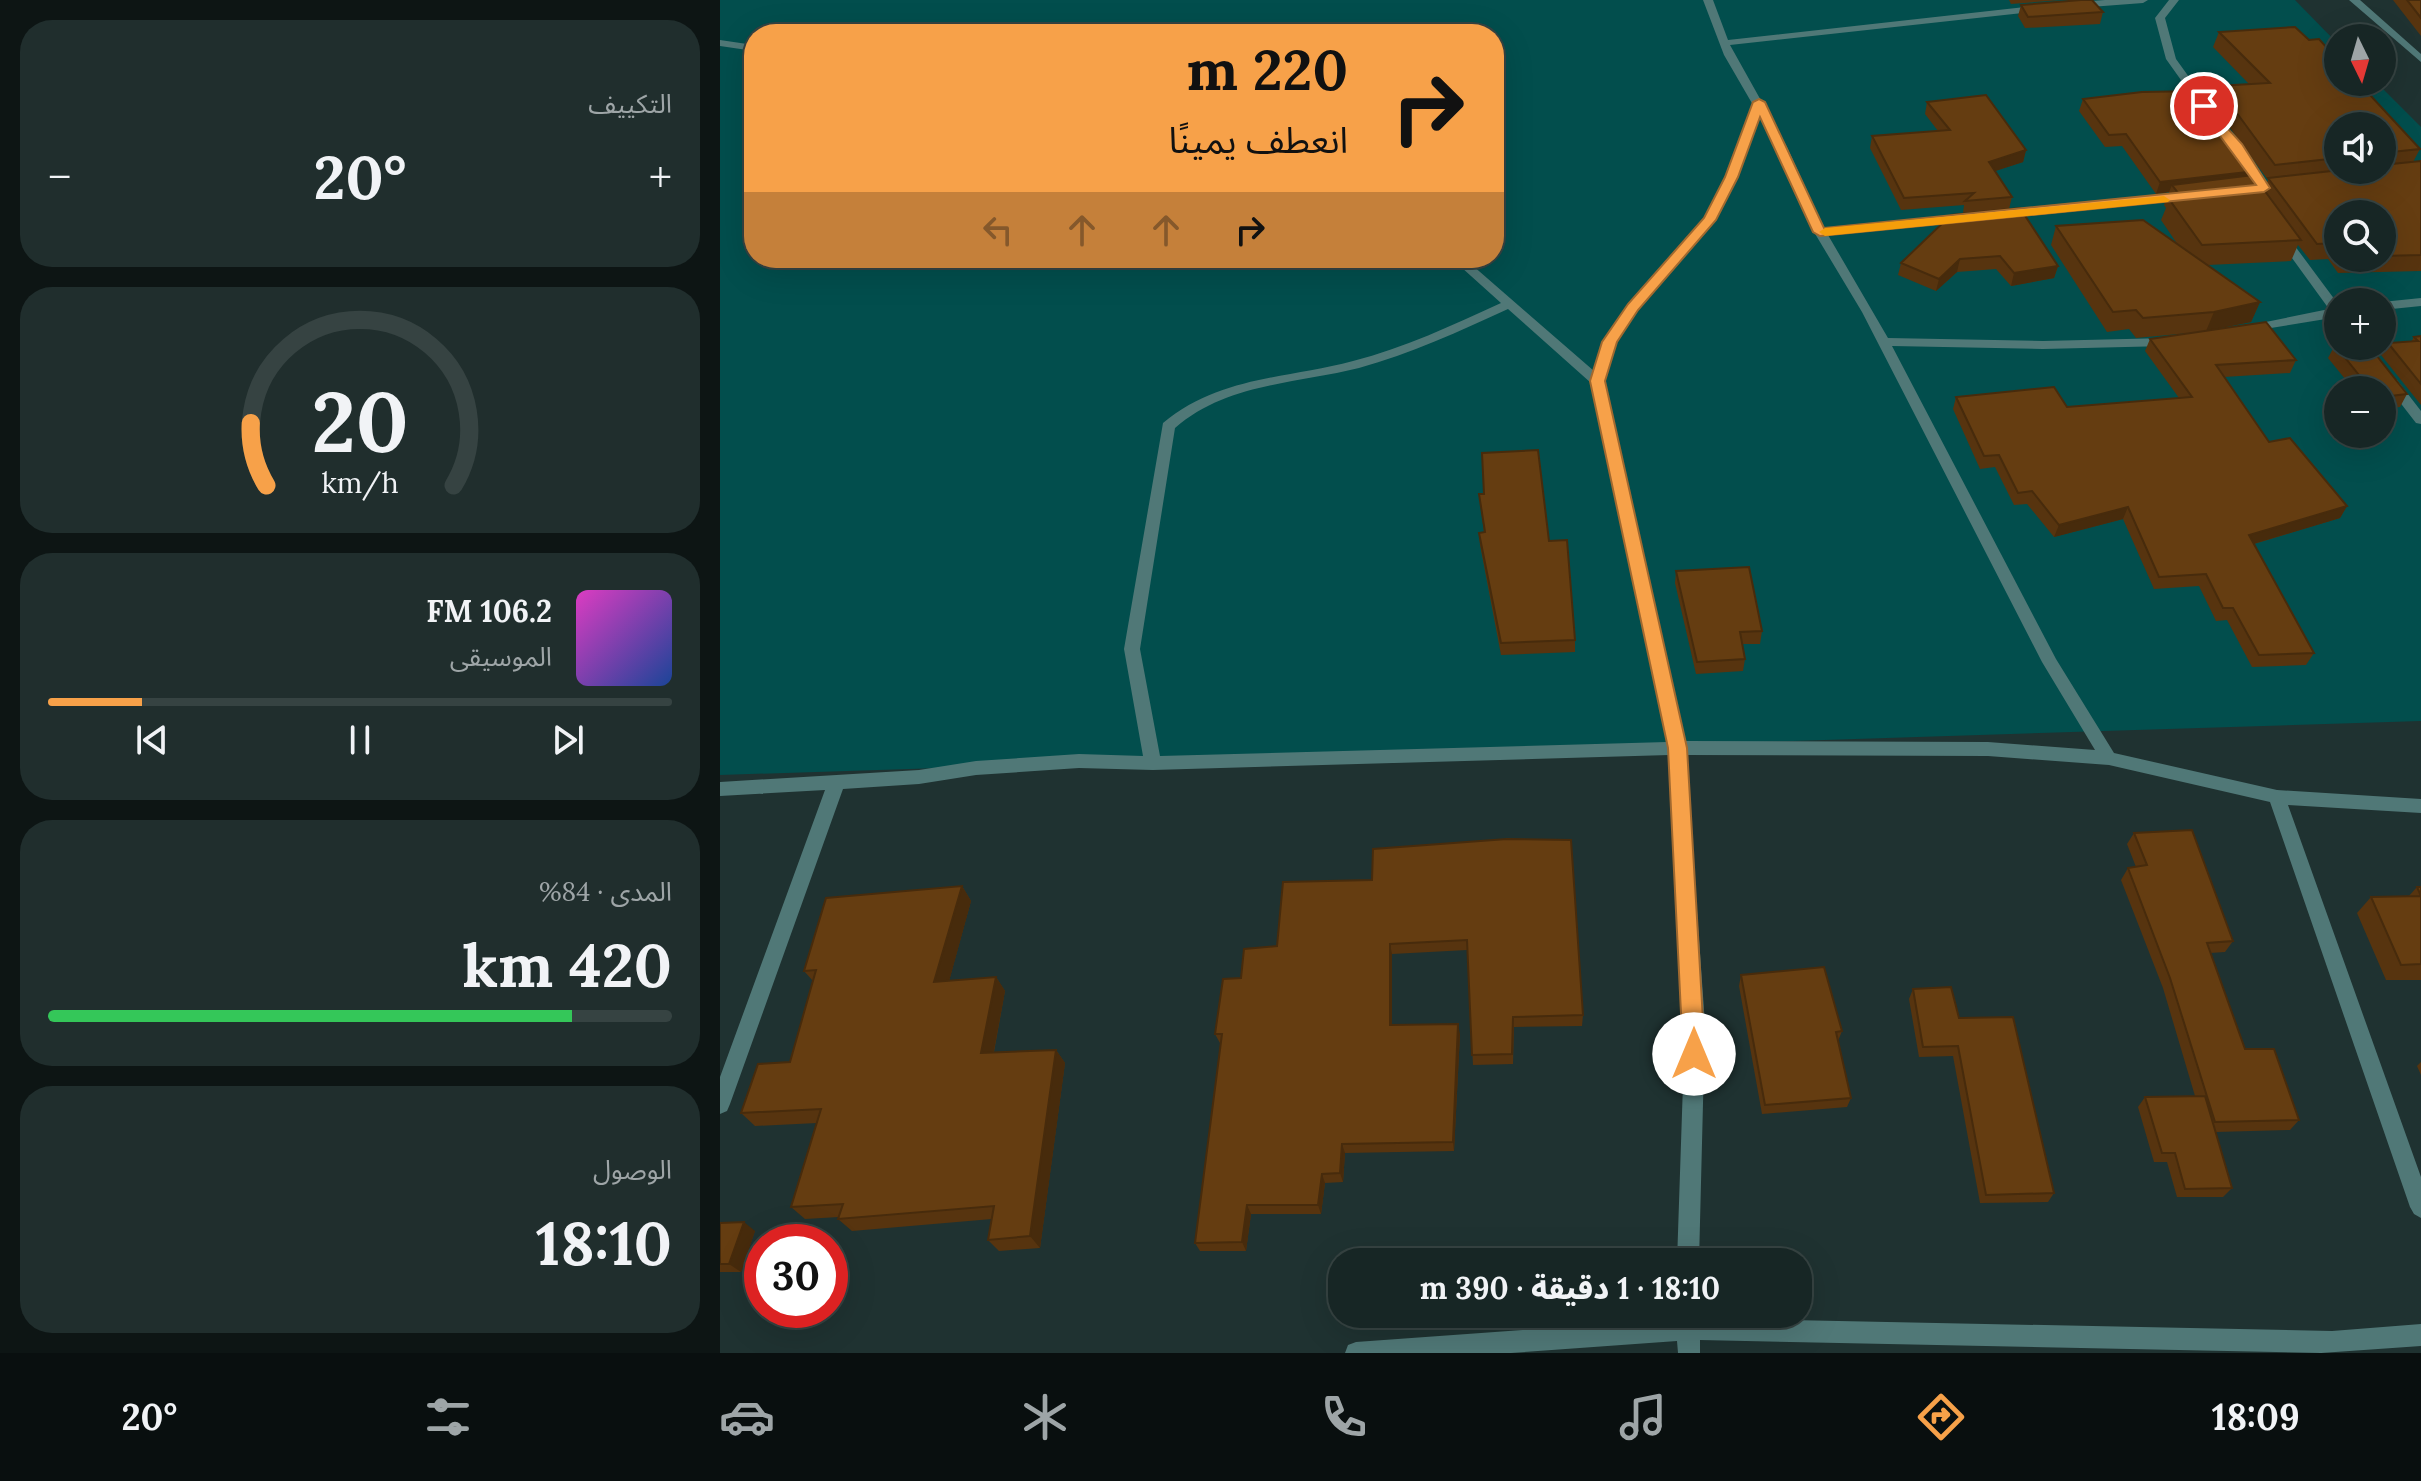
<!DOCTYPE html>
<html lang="ar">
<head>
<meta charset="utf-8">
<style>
  :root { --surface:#172625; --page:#202e2d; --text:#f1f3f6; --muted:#9ea5a7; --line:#364342; --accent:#f7a149 }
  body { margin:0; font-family:Lora,"Noto Sans Arabic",serif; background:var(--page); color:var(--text); direction:rtl; height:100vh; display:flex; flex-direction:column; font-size:30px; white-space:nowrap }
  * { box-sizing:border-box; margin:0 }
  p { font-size:26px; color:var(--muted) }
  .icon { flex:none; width:44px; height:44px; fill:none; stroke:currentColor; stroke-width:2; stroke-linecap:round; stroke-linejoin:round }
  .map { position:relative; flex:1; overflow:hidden; direction:ltr }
  .details { display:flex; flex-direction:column; gap:20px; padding:20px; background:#0d1514; width:720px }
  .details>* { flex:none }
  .guide { position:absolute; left:24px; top:24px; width:760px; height:244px; border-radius:32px; box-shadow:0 8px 32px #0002,0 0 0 2px var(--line); direction:rtl; background:#f7a149; color:#111; overflow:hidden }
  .needle { width:52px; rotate:175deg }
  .tools { position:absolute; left:1604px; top:24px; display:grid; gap:16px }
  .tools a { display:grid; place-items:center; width:72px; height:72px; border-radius:50%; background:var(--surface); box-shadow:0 8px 32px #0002,0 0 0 2px var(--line); font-size:40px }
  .speed { position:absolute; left:24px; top:1224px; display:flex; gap:16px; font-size:40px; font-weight:700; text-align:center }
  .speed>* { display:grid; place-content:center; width:104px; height:104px; border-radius:50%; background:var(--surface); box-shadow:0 8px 32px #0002,0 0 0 2px var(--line); line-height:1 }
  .speed .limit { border:12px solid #d22; background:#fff; color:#111 }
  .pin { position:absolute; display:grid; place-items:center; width:68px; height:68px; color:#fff; margin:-34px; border:4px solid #fff; border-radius:50%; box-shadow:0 2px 8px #0007 }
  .me { position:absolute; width:88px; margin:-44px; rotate:0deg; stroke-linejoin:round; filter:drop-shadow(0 0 6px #0008) }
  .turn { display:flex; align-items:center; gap:28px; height:168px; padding:0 24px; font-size:36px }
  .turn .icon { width:104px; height:104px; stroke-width:2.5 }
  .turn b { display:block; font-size:56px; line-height:68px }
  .lanes { display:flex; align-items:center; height:76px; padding:0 24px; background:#0003; justify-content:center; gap:40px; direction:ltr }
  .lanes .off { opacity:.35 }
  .big { font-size:60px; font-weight:800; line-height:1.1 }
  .details .card { flex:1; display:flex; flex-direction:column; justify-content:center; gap:12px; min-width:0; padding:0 28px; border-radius:32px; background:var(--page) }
  .details .dial { align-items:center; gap:0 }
  .dial svg { height:208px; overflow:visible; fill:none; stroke:var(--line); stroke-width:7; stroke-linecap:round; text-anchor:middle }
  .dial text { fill:var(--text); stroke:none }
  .song { display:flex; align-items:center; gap:24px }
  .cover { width:96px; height:96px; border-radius:12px; background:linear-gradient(135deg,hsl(310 70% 55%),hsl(220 70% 35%)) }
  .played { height:8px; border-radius:4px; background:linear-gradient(90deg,var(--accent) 15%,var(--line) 15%) }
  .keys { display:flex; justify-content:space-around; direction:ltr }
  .heat { display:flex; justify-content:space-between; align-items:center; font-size:44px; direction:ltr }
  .charge { height:12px; border-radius:6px; background:linear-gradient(90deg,#34c759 84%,var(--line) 0) }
  .trip { position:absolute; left:608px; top:1248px; width:484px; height:80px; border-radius:32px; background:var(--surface); box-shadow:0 8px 32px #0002,0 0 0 2px var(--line); font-weight:800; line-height:80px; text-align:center; direction:rtl }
  .dock { display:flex; height:128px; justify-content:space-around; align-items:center; background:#090f0f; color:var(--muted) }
  .dock .icon { width:56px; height:56px }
  .dock .selected { color:var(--accent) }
  .dock b { font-size:36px; color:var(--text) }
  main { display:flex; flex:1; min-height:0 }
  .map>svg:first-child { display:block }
  .green { fill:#024e4d; fill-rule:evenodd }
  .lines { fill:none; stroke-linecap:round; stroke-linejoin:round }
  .street { fill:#507877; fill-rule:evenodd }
  .wall { fill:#57340f; fill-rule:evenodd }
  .shaded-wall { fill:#472b0c }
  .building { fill:#653d11; stroke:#472b0c; stroke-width:2 }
  .route { fill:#f7a149; stroke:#a1692f; stroke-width:2 }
  .slow { fill:#f59e0b }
</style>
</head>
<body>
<main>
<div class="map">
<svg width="1701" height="1353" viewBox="0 0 1701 1353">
  <rect width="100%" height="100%" fill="#1f3231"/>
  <path class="green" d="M0,0H1575L1618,44V82H1656L1701,127V721L0,775ZM34,34H774V258H34ZM1618,126H1662V170H1618ZM1618,214H1662V258H1618ZM1618,302H1662V346H1618ZM1618,390H1662V434H1618Z"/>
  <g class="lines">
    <path class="street" d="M983,0H993L1008,40L1322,5L1327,8L1322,11L1010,45L1067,147L1104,228L1246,216L1252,219L1246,222L1108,235L1168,338L1323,341L1447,338L1453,342L1447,346L1323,349L1172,346L1336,659L1394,753L1557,790L1701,799V813L1568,805L1701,1177V1218L1694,1214L1690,1207L1550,802L1389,765L1268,756L966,755L985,1024L979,1262H957L965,1024L949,755L433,770L359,768L256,775L199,784L123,789L10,1104L7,1111L0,1114V1077L105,790L0,796V782L199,770L256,761L359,754L423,756L404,649L443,423C500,376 565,379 633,361C684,348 733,325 781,303L731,258H744L874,371L884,342L909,304L985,219L1006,177L1033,105L1004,55ZM1039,116L1057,147L1094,232L1142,312L1322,662L1375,750L1268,742L964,741L884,381L896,342L918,309L996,220L1018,177ZM788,309L871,383L947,742L440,756L420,649L455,428C507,383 575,384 639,368C690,354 740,331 788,309Z
      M1385,0H1428L1423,3L1357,8L1352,5L1357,2Z
      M1449,0H1459L1445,18L1456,59L1492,109L1491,111H1483L1446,59L1435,18Z
      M1629,0H1640L1701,54V62Z
      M0,40L34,45V51L0,46Z
      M1519,153H1527L1550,188L1548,190H1540L1518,155Z
      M1465,194L1469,195V199L1281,219L1275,216L1281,213Z
      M1562,232L1566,234L1618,304V317L1526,332V326L1609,309L1556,236Z
      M1701,298V306L1662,310V302Z
      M1672,379L1677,380L1701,411V424L1696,423L1665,383Z
      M956,1314H978V1318L1612,1331L1701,1324V1346L1601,1353L980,1340V1353H958L957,1341L791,1353H625L628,1345L636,1342L956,1319Z"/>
  </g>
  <path class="wall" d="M1289,0H1341L1291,4Z
    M1673,0H1701V36Z
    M1301,5L1383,12L1380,24L1305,28L1298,16Z
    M1575,27L1589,40L1599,39L1618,60V82H1638L1700,149L1693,162L1701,161V271L1618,273L1608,259L1590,260L1578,245L1571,261L1488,265L1540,302L1531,322L1489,330L1546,322L1576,360L1570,373L1504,377L1549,442L1570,438L1627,506L1620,518L1534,544L1594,653L1586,665L1532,667L1507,620L1496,621L1479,586L1434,589L1403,519L1334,537L1307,504L1294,505L1275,467L1260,469L1233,409L1236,397L1334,387L1347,407L1459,398L1425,351L1430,339L1480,332L1416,338L1409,329L1387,332L1331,245L1336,226L1423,220L1458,245L1441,220L1446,208L1444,205L1449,192L1436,194L1402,146L1385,147L1359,111L1363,99L1422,92L1478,91L1536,171L1533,176L1544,190L1548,180L1491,102L1497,86L1529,84L1493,47L1499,32ZM1618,126H1662V170H1618ZM1618,214H1662V258H1618Z
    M1207,102L1306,150L1303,162L1275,171L1292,197L1289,209L1243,213L1244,205L1181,210L1150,148L1152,136L1218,131L1205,114Z
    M1231,215L1338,266L1334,278L1291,286L1276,269L1237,272L1216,291L1178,275L1181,263Z
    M1701,336V405L1661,355L1668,343L1691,342L1694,337Z
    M1615,345L1687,394L1680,407L1662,409V390H1634L1608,358Z
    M759,494L829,541L855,640V652L781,655L760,545L759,533L764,532Z
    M956,571L1042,631L1040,644H1022L1025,659L1023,671L976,674L955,583Z
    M1414,833L1513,941L1505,952L1490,953L1525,1049L1579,1120L1570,1130L1496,1132L1512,1188L1503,1197H1457L1447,1162H1434L1418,1107L1425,1097L1475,1096L1443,988L1401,880L1408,868L1416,867L1407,844Z
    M653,849L863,1015L862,1026L794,1027L793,1064L753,1065L747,950L672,954V1025L740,1034L734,1151L625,1153L623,1182L605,1183L601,1214H531L526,1251H480L475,1243L501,1045L495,1034L521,978L557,946L652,880Z
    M242,886L251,901L229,981L276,977L285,991L274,1052L336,1050L345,1063L320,1248L279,1251L268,1240L272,1219L132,1231L118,1219L119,1217L85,1219L71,1207L97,1123L35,1126L21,1113L70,1062L93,981L84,971Z
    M1697,887H1701V980H1666L1637,913L1651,897H1688Z
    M1021,975L1122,1031L1118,1041L1131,1098L1127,1107L1042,1114L1019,986Z
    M1193,989L1239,1018L1334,1193L1328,1202L1260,1203L1233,1056L1199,1057L1189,999Z
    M1701,1062V1075L1697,1066Z
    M0,1223L35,1231L21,1272H0Z"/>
  <path class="shaded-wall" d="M1306,150L1303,162L1266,174L1269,162Z
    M1536,171L1531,183L1452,185L1449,192L1436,194L1440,182Z
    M1240,259L1237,272L1216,291L1219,279Z
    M1338,266L1334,278L1291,286L1294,273Z
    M1540,302L1531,322L1486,331L1494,312Z
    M1627,506L1620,518L1523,547L1529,535Z
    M1408,507L1403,519L1334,537L1339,525Z
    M242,886L251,901L225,996L214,982Z
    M670,944L672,954V1035L670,1025Z
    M276,977L285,991L271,1066L261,1053Z
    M738,1024L740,1034L734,1151L733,1142Z
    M336,1050L345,1063L320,1248L310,1236Z
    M622,1144L625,1153L623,1182L620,1173Z
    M602,1174L605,1183L601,1214L598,1205Z
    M527,1205L531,1214L526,1251L522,1242Z
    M24,1222L35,1231L21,1272L9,1264Z"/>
  <path class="building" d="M1361,0H1372L1383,12L1308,17L1301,5Z
    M1687,0H1701V18Z
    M1575,27L1589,40L1599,39L1618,60V82H1638L1700,149L1662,153V126H1618V158L1555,165L1497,86L1550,83L1499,32Z
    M1478,91L1536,171L1440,182L1406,134L1389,135L1363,99L1422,92Z
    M1266,95L1306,150L1269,162L1292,197L1245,201L1254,193L1184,198L1152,136L1230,130L1207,102Z
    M1701,161V255L1662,256V214H1618V246L1616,243L1597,244L1548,178L1621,170H1662V165Z
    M1533,175L1581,240L1482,245L1449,199L1462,198L1452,185Z
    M1300,208L1338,266L1294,273L1280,256L1240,259L1219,279L1181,263L1231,215Z
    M1423,220L1540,302L1494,312L1423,318L1416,310L1393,312L1336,226Z
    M1546,322L1576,360L1496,365L1549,442L1570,438L1627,506L1529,535L1594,653L1539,655L1513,608H1503L1486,574L1439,577L1408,507L1339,525L1312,491L1298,493L1279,455L1264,456L1236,397L1334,387L1347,407L1472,397L1430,339Z
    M1701,336V384L1668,343L1698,341L1694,337Z
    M1615,345L1649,346L1687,394L1662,397V390H1651Z
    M818,450L829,541L847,540L855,640L781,643L759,533L765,532L759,494H764L762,453Z
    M1029,567L1042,631L1020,632L1025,659L977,662L956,571Z
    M1472,830L1513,941L1487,943L1525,1049H1554L1579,1120L1495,1122L1450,978L1408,868L1427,865L1414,833Z
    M787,839L851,840L863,1015L793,1017L792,1054L752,1055L747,940L670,944V1025L738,1024L733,1142L622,1144L620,1173L602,1174L598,1205H527L522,1242L475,1243L502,1034H495L503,979L521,978L524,949L557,946L563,882L652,880L653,849Z
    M242,886L214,982L276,977L261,1053L336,1050L310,1236L268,1240L274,1206L118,1219L123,1204L71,1207L101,1109L21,1113L38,1064L70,1062L96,970L84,971L106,898Z
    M1697,887H1701V964L1681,965L1651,897L1701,896Z
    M1104,967L1122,1031L1116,1032L1131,1098L1045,1105L1021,975Z
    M1231,987L1239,1018L1293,1017L1334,1193L1266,1195L1238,1046L1203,1047L1193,989Z
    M1485,1096L1512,1188L1465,1189L1455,1153H1442L1425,1097Z
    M24,1222L9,1264H0V1223Z"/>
  <path class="route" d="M1039,99L1045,102L1104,228L1536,185L1478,106L1484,102L1522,144L1550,188L1544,192L1100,236L1093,232L1040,117L1018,177L996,220L918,310L897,342L885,381L967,748L985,1054L982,1061L974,1064L966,1061L963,1054L948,748L870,381L882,342L908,304L984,218L1005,177L1033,102Z"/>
  <path class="slow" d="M1444,196L1450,200L1448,202L1105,236L1099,232L1105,228Z"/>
</svg>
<div class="tools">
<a><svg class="needle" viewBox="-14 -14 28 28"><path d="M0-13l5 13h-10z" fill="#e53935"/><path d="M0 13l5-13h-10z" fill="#9ea5a7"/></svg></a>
<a><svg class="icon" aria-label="sound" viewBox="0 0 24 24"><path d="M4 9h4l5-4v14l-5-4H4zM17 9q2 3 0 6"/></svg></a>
<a><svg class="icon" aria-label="search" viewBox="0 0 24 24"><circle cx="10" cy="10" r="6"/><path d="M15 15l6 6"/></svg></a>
<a>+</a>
<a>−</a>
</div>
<div class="speed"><div class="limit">30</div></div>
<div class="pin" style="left:1484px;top:106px;background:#d93025"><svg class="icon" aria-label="arrive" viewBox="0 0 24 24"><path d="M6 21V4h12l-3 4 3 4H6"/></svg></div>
<svg class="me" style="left:974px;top:1054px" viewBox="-20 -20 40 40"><circle r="19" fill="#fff"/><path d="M0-13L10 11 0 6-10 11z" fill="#f7a149"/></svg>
<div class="trip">18:10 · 1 دقيقة · 390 m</div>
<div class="guide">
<div class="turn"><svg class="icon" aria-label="right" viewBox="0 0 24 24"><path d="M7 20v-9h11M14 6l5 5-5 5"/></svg><div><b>220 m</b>انعطف يمينًا</div></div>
<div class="lanes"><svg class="icon off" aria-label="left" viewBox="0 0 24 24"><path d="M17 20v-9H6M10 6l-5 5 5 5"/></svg><svg class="icon off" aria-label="ahead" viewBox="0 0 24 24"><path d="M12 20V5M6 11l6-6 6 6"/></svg><svg class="icon off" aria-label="ahead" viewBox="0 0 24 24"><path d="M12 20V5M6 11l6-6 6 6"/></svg><svg class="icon" aria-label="right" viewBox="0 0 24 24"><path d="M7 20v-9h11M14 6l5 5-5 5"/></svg></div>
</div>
</div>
<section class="details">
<div class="card"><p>التكييف</p>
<div class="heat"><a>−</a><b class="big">20°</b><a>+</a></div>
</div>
<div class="card dial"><svg viewBox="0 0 100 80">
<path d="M14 69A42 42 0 1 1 86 69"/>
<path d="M14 69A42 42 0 0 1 8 45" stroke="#f7a149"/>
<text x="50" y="56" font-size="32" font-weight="700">20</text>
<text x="50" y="72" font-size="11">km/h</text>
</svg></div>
<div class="card">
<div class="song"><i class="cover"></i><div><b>106.2 FM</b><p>الموسيقى</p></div></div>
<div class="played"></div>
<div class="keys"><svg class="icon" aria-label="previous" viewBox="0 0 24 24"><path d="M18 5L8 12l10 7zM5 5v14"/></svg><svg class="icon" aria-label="pause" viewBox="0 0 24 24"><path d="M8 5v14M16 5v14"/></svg><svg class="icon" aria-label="next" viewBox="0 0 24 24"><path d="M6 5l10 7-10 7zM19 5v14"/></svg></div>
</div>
<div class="card"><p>المدى · 84%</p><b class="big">420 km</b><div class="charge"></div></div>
<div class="card"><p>الوصول</p><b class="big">18:10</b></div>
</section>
</main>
<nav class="dock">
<b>18:09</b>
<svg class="icon selected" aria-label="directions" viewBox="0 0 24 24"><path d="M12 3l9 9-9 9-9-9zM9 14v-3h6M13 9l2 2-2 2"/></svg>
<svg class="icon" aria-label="music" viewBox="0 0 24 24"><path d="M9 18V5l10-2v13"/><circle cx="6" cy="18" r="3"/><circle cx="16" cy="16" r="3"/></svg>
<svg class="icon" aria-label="phone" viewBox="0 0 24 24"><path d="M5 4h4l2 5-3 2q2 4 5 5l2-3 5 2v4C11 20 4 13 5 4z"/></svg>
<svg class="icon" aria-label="climate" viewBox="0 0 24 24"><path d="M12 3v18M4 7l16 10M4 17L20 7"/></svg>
<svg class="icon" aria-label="car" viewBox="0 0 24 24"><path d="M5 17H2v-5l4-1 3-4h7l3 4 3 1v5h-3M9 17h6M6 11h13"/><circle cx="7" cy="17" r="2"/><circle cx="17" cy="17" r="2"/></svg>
<svg class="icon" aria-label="filters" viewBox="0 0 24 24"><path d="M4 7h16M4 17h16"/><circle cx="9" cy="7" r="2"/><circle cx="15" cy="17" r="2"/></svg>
<b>20°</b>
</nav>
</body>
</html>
